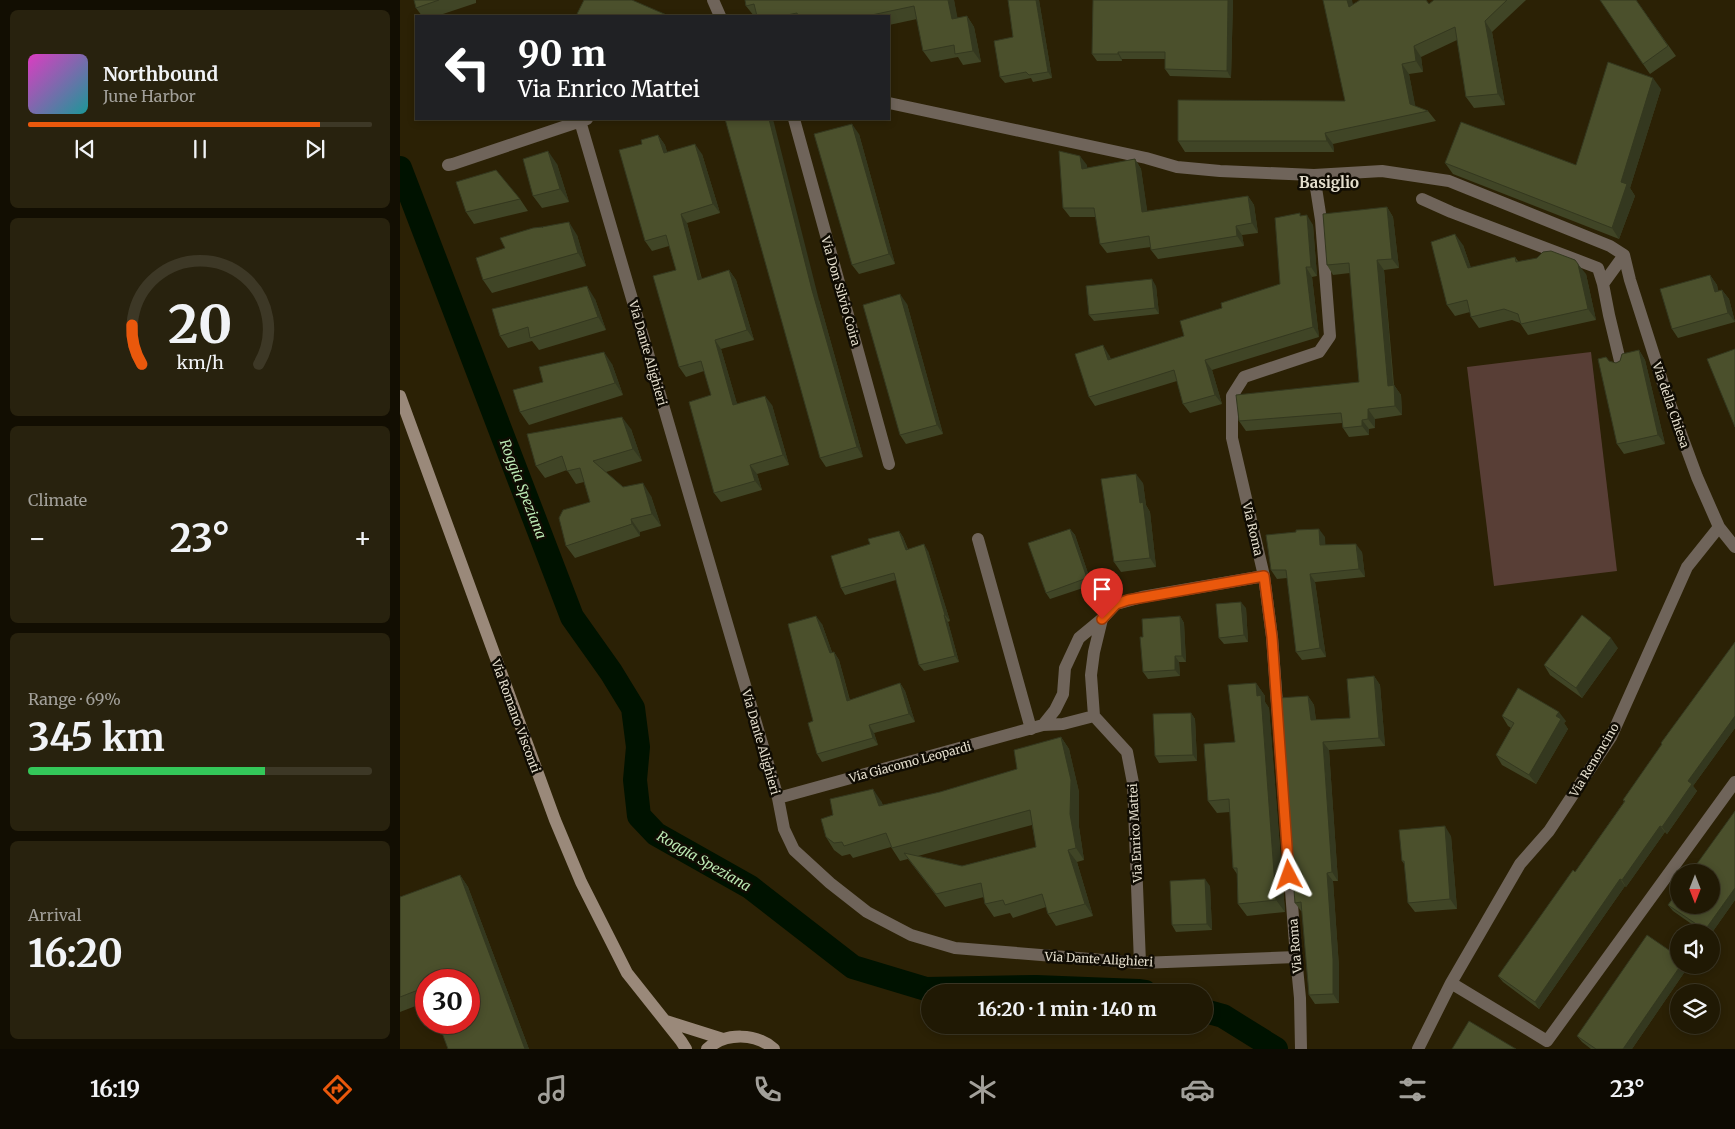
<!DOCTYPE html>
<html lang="en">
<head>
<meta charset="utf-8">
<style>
  :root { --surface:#201904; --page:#28220e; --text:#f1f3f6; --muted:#a2a09a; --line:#3d3826; --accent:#ea580c }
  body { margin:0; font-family:Merriweather,serif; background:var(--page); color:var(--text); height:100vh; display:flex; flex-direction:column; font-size:19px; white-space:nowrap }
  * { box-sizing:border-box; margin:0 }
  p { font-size:16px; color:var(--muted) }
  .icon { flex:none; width:28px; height:28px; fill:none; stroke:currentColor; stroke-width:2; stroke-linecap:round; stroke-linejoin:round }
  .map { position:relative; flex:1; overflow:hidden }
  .details { display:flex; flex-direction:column; gap:10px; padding:10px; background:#120e02; width:400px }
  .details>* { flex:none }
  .hud { position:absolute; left:15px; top:15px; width:475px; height:105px; border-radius:0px; box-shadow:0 2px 8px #0003,0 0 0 1px var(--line); background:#202124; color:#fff; overflow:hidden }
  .needle { width:32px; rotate:180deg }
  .controls { position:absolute; left:1270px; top:864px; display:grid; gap:10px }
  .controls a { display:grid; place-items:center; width:50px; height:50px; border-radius:50%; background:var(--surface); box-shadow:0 2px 8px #0003,0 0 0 1px var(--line); font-size:25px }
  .speed { position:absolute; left:15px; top:969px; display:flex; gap:10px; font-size:25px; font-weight:700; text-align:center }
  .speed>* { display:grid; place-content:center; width:65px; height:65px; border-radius:50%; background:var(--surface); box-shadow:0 2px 8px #0003,0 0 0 1px var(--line); line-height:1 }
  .speed .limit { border:8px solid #d22; background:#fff; color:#111 }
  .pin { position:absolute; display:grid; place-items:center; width:42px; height:42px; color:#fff; margin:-51px -21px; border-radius:50% 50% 50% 0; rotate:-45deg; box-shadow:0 0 5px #0007 }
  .pin .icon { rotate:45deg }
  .me { position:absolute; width:55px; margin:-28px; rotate:356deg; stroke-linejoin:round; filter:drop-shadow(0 0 4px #0008) }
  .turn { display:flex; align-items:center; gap:18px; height:105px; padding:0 20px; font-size:22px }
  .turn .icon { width:65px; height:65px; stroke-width:2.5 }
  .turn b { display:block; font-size:35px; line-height:42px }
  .big { font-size:38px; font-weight:700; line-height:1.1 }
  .details .widget { flex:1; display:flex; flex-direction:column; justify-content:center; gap:8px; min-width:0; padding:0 18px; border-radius:8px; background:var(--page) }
  .details .dial { align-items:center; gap:0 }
  .dial svg { height:130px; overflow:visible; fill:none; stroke:var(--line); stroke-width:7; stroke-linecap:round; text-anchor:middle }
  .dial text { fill:var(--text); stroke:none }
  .song { display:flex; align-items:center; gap:15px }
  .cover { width:60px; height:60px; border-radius:8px; background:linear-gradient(135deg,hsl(310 70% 55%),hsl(180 70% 35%)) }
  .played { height:5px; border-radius:2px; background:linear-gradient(90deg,var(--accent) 85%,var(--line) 85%) }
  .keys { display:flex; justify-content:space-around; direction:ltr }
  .heat { display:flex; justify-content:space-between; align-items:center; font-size:28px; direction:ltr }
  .charge { height:8px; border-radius:4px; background:linear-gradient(90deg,#34c759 69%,var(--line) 0) }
  .trip { position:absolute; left:521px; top:984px; width:292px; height:50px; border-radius:25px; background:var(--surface); box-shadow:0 2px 8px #0003,0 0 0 1px var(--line); font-weight:700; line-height:50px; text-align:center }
  .dock { display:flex; height:80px; justify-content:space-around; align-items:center; background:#0d0a02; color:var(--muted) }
  .dock .icon { width:35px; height:35px }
  .dock .selected { color:var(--accent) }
  .dock b { font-size:22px; color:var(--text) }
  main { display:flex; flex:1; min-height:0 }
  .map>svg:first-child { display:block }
  .green { fill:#583e36 }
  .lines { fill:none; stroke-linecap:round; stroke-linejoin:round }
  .canal { stroke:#001200; stroke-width:24 }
  .street { stroke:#6f645a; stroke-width:12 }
  .secondary { stroke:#9a897a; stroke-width:12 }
  .wall { fill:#404526; fill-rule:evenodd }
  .shaded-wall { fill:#34381f }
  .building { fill:#4b502c; stroke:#34381f }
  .route-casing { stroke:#983908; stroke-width:12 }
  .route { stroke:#ea580c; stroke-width:9 }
  .labels { text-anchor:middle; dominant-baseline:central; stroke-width:5; stroke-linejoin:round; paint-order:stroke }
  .street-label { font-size:12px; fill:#e4decd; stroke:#100c03 }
  .water-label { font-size:14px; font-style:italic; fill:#bce9b4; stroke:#100c03 }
  .quarter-label { font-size:15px; font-weight:bold; fill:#e4decd; stroke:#100c03 }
</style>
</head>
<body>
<main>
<section class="details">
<div class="widget">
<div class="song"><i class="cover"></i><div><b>Northbound</b><p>June Harbor</p></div></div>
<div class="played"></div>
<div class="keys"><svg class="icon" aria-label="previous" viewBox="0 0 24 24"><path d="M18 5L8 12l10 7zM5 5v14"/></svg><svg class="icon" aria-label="pause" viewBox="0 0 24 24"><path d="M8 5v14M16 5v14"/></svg><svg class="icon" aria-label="next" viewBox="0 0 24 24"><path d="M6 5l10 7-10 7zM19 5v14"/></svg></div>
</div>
<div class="widget dial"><svg viewBox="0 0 100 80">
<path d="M14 69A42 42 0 1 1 86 69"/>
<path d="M14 69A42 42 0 0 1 8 45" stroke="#ea580c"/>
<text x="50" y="56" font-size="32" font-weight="700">20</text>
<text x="50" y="72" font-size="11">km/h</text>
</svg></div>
<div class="widget"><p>Climate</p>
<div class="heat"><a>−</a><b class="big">23°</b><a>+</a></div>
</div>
<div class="widget"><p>Range · 69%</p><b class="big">345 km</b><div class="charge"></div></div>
<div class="widget"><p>Arrival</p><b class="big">16:20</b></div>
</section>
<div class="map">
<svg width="1335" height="1049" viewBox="0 0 1335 1049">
  <rect width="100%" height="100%" fill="#2b2105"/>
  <path class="green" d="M1191,352L1217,571L1094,586L1067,367Z"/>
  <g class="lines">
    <path class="canal" d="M0,168L172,617L211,672L233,708L238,747L235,780L239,816L256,834L350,887L453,967L526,989L636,987L738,991L745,992
      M805,1011L823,1016L876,1049"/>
    <path class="street" d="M313,0L320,16
      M489,103L746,158L777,167L820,171L914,175L982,171L1049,181L1210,246L1224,255L1230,280L1266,393L1297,477L1319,527L1335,547
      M394,119L489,464
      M180,121L378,798L384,829L394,850L430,883L467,912L511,935L555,948L740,963L896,957
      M48,165L53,164L187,119
      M1022,199L1051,212L1198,268L1203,284L1209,315L1221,365
      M1203,284L1224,255
      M578,539L631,729
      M694,716L691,675L694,652L702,619
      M643,725L655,710L663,694L665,668L679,638L702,619L716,604L742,597L864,576
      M378,798L643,725L663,724L694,716L727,752L733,783L740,963
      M1051,983L1147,1041L1335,782
      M901,1049L900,998L896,957L872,637L864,576L832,438V396L844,377L919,352L930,336L921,220L914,175
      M1018,1049L1051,983L1120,864L1149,831L1211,737L1287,567L1319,527"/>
    <path class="secondary" d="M0,396L155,820L181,882L227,973L281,1041L286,1049
      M266,1021L323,1039
      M307,1049C326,1032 356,1033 374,1049"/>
  </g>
  <path class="wall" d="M14,0H76V3L37,16H22L16,8Z
    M345,0H554L557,18L567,16L574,27L581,62L563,65L558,57L531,62L523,51L517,19L489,25V16H354L346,6Z
    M608,0H639L652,78L633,82L631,78L605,83L600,77L613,37Z
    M693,0H833L831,78L770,76L765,69V59H722V61H697L692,54Z
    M1034,0H1126L1092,32L1105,105L1074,108L1066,97L1057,40L1021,57L1023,72L1009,74L1015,106L1028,111L1036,121L933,144L934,152H785L778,141L945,101L953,4H1029Z
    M1236,0L1276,56L1250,74L1243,64Z
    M1261,89L1230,188L1235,196L1219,239L1053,174L1045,163L1176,165Z
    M459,134L495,264L459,274L452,265Z
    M258,135L265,145L267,152L302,154L320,213L287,223L302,279L329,270L336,280L354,340L321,349L337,404L372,405L389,465L357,474L362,490L321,502L314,493L311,395L304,371L286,377L279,367L276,270L269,246L252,251L245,241L242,144Z
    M735,159L741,169L747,211L848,196L854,205L858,233L842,235L844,246L758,259L751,250V247L707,253L700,244L696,217H670L663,208L687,165V168Z
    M157,164L169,202L142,208L133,196Z
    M120,199L128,211L74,224L66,212Z
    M987,207L993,217L999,268L984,270L994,385L1001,395L1002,415L975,419V428L969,429V435L949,437L943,428L942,423L846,431L839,421L959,382L950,273L933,275L927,265Z
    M901,216L913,225L917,276L912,277L919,337L812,370L822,404L790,413L783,404L777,381L695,406L689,397L709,355L711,359L784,336L822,308L880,284Z
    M177,235L186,266L92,293L83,280L105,248Z
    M1063,245L1071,268L1115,257L1118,261L1186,274L1196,320L1128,335L1120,323L1112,320L1079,328L1071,317L1070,312L1055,316L1047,305Z
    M1310,275L1317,285L1318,291L1322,290L1329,299L1335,322L1278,338L1272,329Z
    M756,286L759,314L694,321L689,315Z
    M195,299L206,330L139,350L132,341L108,348L100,336Z
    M419,300L463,457L426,467L420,458Z
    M507,304L543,434L506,444L500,435Z
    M1239,350L1245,360L1265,444L1224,454L1217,444L1209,362L1216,363Z
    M212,364L223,395L129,425L120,412Z
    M231,429L242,461L206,472L223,487L251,496L261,526L240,532V536L175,558L166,546L190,502L184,482L176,484L167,470L145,478L136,466Z
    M743,483L746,505L750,512L756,567L721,572L714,562Z
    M670,529L675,535L692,585L650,599L646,593Z
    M499,531L503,537L508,549L528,551L550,621L548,622L559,662L524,671L519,665L496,580L445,595L441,588L470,544Z
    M925,537V545L962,552L965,577L915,582L926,657L902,660L896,652L887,578L877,579L871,570Z
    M846,608L848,642L824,644L819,638Z
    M780,616L784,623L786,662H779L780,676L748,679L743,672V637Z
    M422,624L432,652H434L439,660L450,700L500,683L505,691L515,722L474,733L478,745L422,762L417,754L413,721Z
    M1335,642V728L1293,786L1297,791L1267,834L1265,832L1226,887L1225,886L1139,1009L1103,982L1098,976L1175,872L1224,802L1223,800L1262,744L1261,743Z
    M1218,648L1182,698L1150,675L1144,665Z
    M974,676L980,685L985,746L929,750L938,881H933L939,967V1003L915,1004L909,995L902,911H901L895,903L908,696L914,705L916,720L950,718Z
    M856,683L865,696V702L869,708L885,912L847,916L838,904L837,874L833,868L830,812L817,813L808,801L835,742Z
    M791,713L795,719L797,761L759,763L755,756Z
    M1102,716L1166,721L1164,723L1168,729L1136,784L1102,765L1096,755L1111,728L1108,726Z
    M661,737L669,749L679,792V827L684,860L677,862L693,916L656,926L648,914L646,907L613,918L610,913L594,917L585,904L584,897L545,907L508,859L500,861L491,847L453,858L450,854L442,856L434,850L426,837L481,801L483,805L540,792L617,769ZM632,825L636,847L562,866L518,856Z
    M1335,811V900L1311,934V932H1303L1273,911L1268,905Z
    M1051,836L1057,909L1015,912L1008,903L1005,865L1002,861Z
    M60,875L68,887L129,1049H48L38,1022H69V980H26V1002L0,1012V897Z
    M810,886L812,930L776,932L772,925Z
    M1279,965H1287L1288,967L1232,1049H1191L1182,1042L1177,1036Z"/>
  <path class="shaded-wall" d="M548,0H554L560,30L552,19Z
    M636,0H639L652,78L648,72Z
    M828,0H833L831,78L827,71Z
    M947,0H952L956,17L949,7Z
    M567,16L574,27L581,62L573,51Z
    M1085,21L1092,32L1105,105L1098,94Z
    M1014,46L1021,57L1023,72L1016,61Z
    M718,52L722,59V61L718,54Z
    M1002,64L1009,74L1017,114L1010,104Z
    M1253,78L1261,89L1230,188L1235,196L1219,239L1212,228L1221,182Z
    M369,119H373L419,300L463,457L457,447L412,290Z
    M452,124L459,134L495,264L489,254Z
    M925,133L933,144L934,152L927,141Z
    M258,135L265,145L270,163L264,153Z
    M295,144L302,154L320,213L313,204Z
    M148,151L157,164L169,202L160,189Z
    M680,156L687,165L688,178L682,169Z
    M735,159L741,169L749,222L742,212Z
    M848,196L854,205L858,233L852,223Z
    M987,207L993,217L999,268L992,259Z
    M281,214L287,223L304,289L298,280Z
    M907,215L913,225L917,276L911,267Z
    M169,222L177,235L186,266L178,253Z
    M836,226L842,235L844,246L837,236Z
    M1055,234L1063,245L1075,279L1068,268Z
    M977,260L984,270L994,395L988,386Z
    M1178,264L1186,274L1196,320L1188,309Z
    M906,267L912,277L919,337L913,327Z
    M329,270L336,280L354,340L347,330Z
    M1310,275L1317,285L1321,301L1315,292Z
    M752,279L756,286L759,314L755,308Z
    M187,286L195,299L206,330L198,317Z
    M1322,290L1329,299L1335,322L1328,313Z
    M500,294L507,304L543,434L537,425Z
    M315,340L321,349L340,414L333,405Z
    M703,345L709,355L714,369L708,360Z
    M1239,350L1245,360L1265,444L1258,435Z
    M204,352L212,364L223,395L215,383Z
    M805,360L812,370L822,404L815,395Z
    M994,385L1001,395L1002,415L995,406Z
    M365,396L372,405L389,465L383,455Z
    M968,409L975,419V428L968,419Z
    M222,417L231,429L242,461L233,449Z
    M962,420L969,429V435L962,426Z
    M350,465L357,474L362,490L355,481Z
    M736,474L743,483L746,505L750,512L756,567L750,558L740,503Z
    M243,483L251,496L261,526L252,514Z
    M231,519L240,532V536L232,524Z
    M670,529L675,535L692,585L687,578Z
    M919,529L925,537L926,554L920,545Z
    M499,531L503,537L510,556L506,550Z
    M524,544L528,551L550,621L545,615Z
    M956,544L962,552L965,577L959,569Z
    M910,574L915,582L926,657L920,648Z
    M841,602L846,608L848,642L844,635Z
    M544,615L548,622L559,662L555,656Z
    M416,616L422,624L435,661L430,653Z
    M780,616L784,623L786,662L782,656Z
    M1211,638L1218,648L1182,698L1176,688Z
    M434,652L439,660L452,709L447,701Z
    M775,656L779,662L780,676L775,670Z
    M974,676L980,685L985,746L979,738Z
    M500,683L505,691L515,722L509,714Z
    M856,683L865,696V702L869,708L885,912L876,900Z
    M908,696L914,705L917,729L911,720Z
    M1159,712L1166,721L1164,723L1168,729L1136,784L1129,775L1156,716Z
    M791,713L795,719L797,761L793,755Z
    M1335,716V728L1293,786L1297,791L1267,834L1262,827L1288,781Z
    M469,725L474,733L478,745L473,738Z
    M661,737L669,749L679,792V827L684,860L676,848L670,814Z
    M923,742L929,750L938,881L932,872Z
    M473,789L481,801L488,818L479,806Z
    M1045,826L1051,836L1057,909L1050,899Z
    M1260,826L1265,832L1226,887L1222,880Z
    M668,850L677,862L693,916L685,904Z
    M927,873L933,881L939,967V1003L933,994Z
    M60,875L68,887L129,1049H125Z
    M805,879L810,886L812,930L807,924Z
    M1220,879L1225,886L1139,1009L1135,1002Z
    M1335,888V900L1311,934V932H1306L1305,930Z
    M1281,965H1287L1288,967L1232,1049H1223Z"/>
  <path class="building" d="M14,0H39L16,8Z
    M184,0H232L269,16H176Z
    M345,0H548L552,19L567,16L573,51L555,54L554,45L523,51L514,6L467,16H398L397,13L382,16H357L354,4L346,6Z
    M608,0H636L648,72L629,75L626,72L600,77L594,41L613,37Z
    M693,0H828L827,71L765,69V52H718V54H692Z
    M923,0H947L949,7L960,0H1026L1029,4L1034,0H1107L1085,21L1098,94L1066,97L1055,27L1014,46L1016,61L1002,64L1010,104L1028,111L925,133L927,141H778V100L945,101Z
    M1200,0H1236L1268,46L1243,64Z
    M1208,62L1253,78L1221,182L1227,184L1212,228L1045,163L1061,122L1176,165Z
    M325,119H369L412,290L457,447L420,458Z
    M452,124L489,254L452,265L414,134Z
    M258,135L264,153L295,144L313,204L281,214L298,280L329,270L347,330L315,340L333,405L365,396L383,455L350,465L355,481L314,493L289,402L311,395L301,361L279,367L253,276L276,270L266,235L245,241L219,150L242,144L241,140Z
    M148,151L160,189L133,196L123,159Z
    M659,151L680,156L682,169L735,159L742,212L848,196L852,223L836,226L837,236L751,250L749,236L700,244L694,208H663Z
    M96,170L120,199L66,212L56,182Z
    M987,207L992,259L977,260L988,386L994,385L995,406L968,409V419L962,420V426L943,428L941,413L839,421L836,395L959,382L949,263L927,265L923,214Z
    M900,213V216L907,215L911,267H906L913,327L805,360L815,395L783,404L774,370L689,397L675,354L703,345L708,360L784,336L780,321L822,308L821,303L880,284L875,218Z
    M169,222L178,253L83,280L76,258L105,248L100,238L133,228L142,227L143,228L142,227Z
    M1055,234L1068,268L1115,257L1116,262L1137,258L1143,252L1151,251L1175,260L1178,264L1188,309L1121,324L1118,314L1104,309L1071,317L1067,300L1047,305L1031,242Z
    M1310,275L1315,292L1322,290L1328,313L1272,329L1260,289Z
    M752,279L755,308L689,315L686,286Z
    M187,286L198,317L130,338L128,327L100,336L92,309Z
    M500,294L537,425L500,435L463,305Z
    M1335,349V427L1307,359Z
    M1239,350L1258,435L1217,444L1198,359L1206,357L1209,361L1216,363L1220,361L1222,354Z
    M204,352L215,383L120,412L113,390L143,382L139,367Z
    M222,417L233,449L193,461L223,487L243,483L252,514L231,519L232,524L166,546L159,518L163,510L190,502L180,468L167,471L162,456L136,466L127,434Z
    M736,474L740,503L743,502L750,558L714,562L701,479Z
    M670,529L687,578L646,593L628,543Z
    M919,529L920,545L956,544L959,569L910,574L920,648L896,652L886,570H871L866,535L896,532V530Z
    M499,531L506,550L524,544L545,615H544L555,656L519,665L494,573L441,588L431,556L470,544L468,539Z
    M841,602L844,635L819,638L816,604Z
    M1182,615L1211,638L1176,688L1144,665Z
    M416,616L430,653L434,652L447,701L500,683L509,714L469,725L473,738L417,754L408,723L413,721L388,624Z
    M780,616L782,656H775V670L743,672L740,637H743L742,619Z
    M1335,642V716L1288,781L1292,784L1262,827L1260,826L1222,880L1220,879L1135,1002L1098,976L1173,870L1175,872L1225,801L1223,800L1262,744L1261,743Z
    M974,676L979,738L923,742L932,872L927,873L933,959V994L909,995L901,902L895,903L879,698L908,696L911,720L950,718L947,679Z
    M856,683L857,696L861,695L876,900L838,904L837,868H833L829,799L808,801L804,744L835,742L828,685Z
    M1118,688L1159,712L1156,716L1161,719L1129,775L1096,755L1114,723L1102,716Z
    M791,713L793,755L755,756L753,714Z
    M661,737L671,780L670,814L676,848L668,850L685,904L648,914L642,894L605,905L603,900L585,904L581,883L536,894L504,853L562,866L636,847L630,810L492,848L486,833L444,846L442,842L434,843L426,837L421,819L433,815L430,799L473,789L479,806L540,792L617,769L614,750Z
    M1335,811V888L1305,930L1268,905L1279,890V905H1311V872H1291Z
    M1045,826L1050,899L1008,903L1004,861H1002L999,830Z
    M60,875L125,1049H48L38,1022H69V980H50V979L47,980H26V987L0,997V897Z
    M805,879L807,924L772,925L770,881Z
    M1247,935L1279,957V965H1281L1223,1049H1196L1177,1036Z
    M1069,1021L1116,1049H1052Z"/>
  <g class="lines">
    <defs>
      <path id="route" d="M702,619L716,604L728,600L864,576L872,637L889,875"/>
    </defs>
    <use href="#route" class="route-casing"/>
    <use href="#route" class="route"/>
  </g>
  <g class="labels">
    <g class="street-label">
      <text transform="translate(441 291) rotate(74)">Via Don Silvio Coira</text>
      <text transform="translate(248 353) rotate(74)">Via Dante Alighieri</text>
      <text transform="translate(1271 405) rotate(71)">Via della Chiesa</text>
      <text transform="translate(853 529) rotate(77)">Via Roma</text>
      <text transform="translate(116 716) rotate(70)">Via Romano Visconti</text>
      <text transform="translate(361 742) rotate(74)">Via Dante Alighieri</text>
      <text transform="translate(1194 760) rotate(-59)">Via Renoncino</text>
      <text transform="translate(510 762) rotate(-15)">Via Giacomo Leopardi</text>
      <text transform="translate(735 833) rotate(-93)">Via Enrico Mattei</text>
      <text transform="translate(895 946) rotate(-95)">Via Roma</text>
      <text transform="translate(699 959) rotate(3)">Via Dante Alighieri</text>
    </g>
    <g class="water-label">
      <text transform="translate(123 489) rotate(69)">Roggia Speziana</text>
      <text transform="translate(304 861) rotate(30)">Roggia Speziana</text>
    </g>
    <g class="quarter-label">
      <text x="929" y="182">Basiglio</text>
    </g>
  </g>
</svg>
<div class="controls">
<a><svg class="needle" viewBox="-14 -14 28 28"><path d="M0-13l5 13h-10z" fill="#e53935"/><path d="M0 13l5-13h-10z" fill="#a2a09a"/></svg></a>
<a><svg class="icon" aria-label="sound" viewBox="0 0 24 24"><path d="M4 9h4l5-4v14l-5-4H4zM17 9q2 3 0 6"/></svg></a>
<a><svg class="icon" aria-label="layers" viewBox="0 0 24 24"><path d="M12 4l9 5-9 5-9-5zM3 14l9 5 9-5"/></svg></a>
</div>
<div class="speed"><div class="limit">30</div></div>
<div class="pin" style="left:702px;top:619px;background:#d93025"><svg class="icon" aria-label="arrive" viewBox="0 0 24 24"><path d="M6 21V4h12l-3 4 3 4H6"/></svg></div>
<svg class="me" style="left:889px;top:875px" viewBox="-20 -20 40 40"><path d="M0-17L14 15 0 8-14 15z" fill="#ea580c" stroke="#fff" stroke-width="4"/></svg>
<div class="trip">16:20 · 1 min · 140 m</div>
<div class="hud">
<div class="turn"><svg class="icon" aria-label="left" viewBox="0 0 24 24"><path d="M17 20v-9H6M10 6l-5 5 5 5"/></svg><div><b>90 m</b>Via Enrico Mattei</div></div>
</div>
</div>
</main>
<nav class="dock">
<b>16:19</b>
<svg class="icon selected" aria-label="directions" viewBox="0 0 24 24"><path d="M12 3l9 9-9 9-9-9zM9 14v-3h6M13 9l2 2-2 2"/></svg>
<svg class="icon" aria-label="music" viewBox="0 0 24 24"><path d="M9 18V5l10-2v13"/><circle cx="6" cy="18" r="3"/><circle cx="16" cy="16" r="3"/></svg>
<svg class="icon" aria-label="phone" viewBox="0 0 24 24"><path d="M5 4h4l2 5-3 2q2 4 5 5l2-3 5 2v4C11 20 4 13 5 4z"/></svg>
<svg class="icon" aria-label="climate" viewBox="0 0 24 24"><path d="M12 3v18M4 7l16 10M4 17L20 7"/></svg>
<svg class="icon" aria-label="car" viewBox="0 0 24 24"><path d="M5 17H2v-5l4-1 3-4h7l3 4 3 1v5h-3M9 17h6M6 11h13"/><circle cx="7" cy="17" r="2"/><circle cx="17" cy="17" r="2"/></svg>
<svg class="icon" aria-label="filters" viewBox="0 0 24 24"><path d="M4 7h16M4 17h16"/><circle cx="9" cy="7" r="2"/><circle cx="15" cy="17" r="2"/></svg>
<b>23°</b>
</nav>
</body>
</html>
